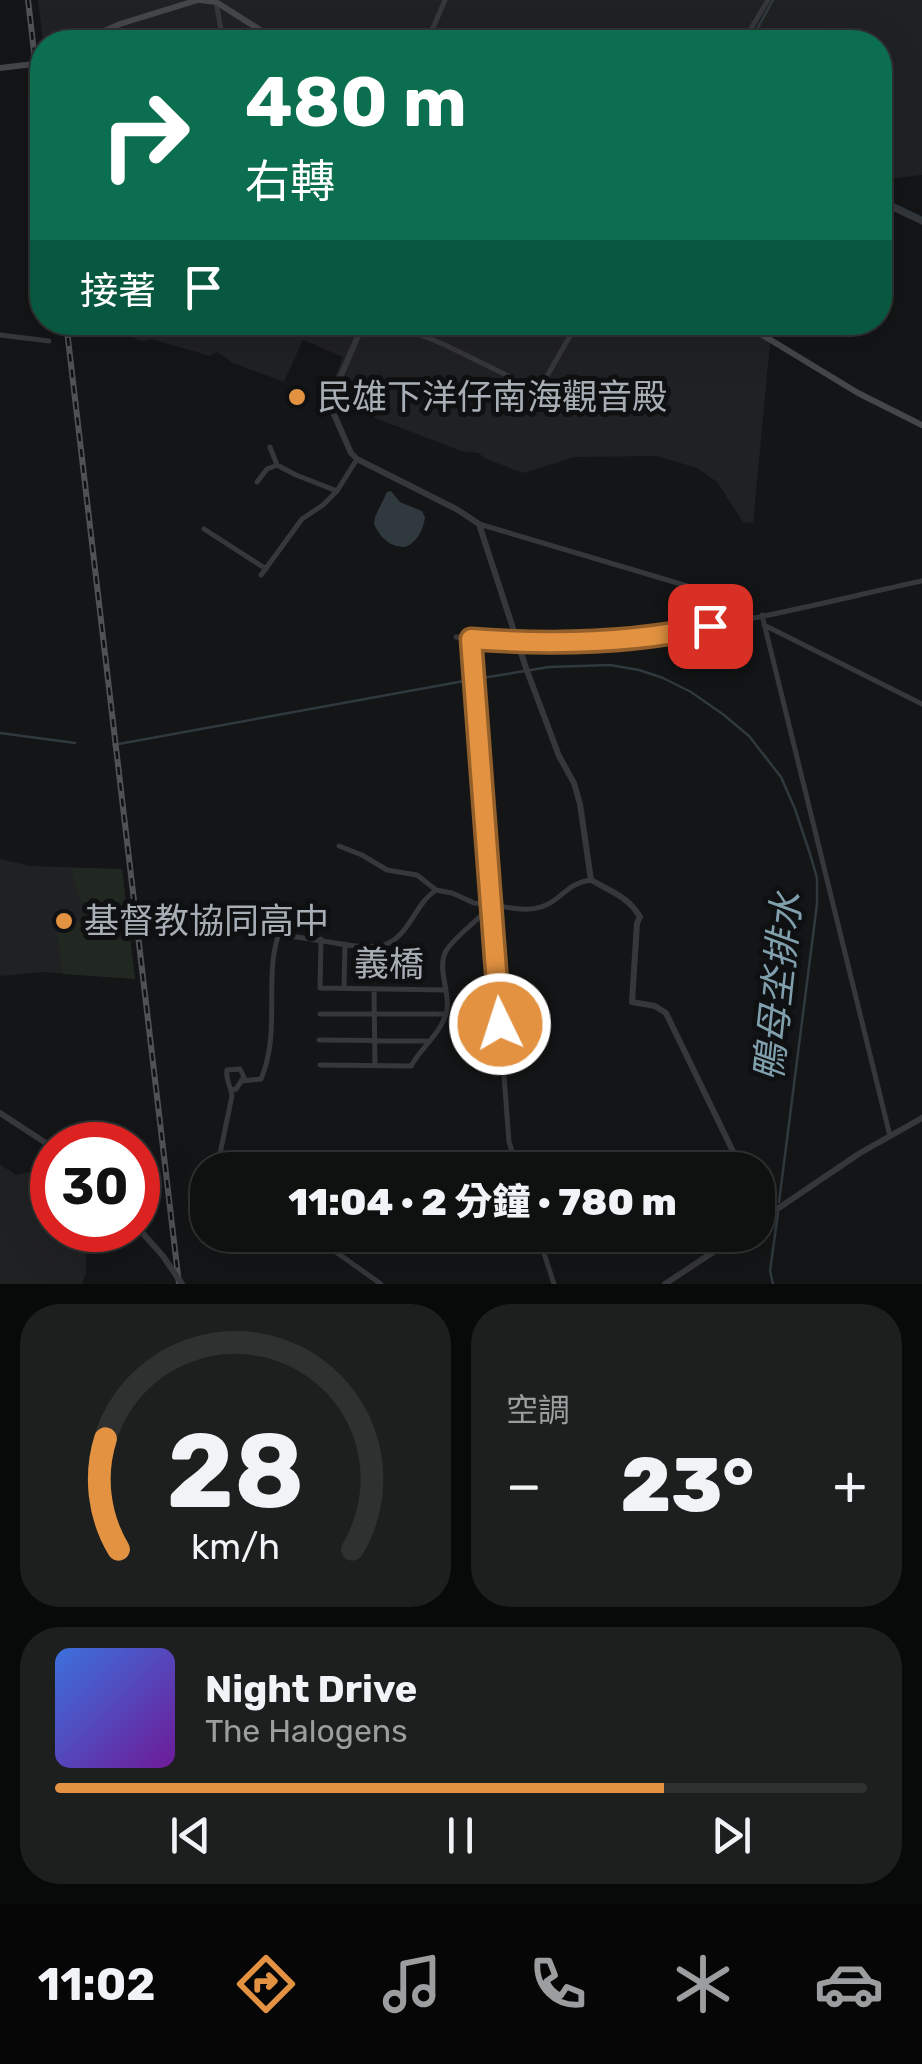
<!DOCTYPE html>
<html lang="zh-TW">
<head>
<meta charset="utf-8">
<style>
  :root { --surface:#0f1010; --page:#1d1e1e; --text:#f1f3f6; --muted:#9b9d9f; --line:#2f3030; --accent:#e29240 }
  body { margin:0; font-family:Rubik,"Noto Sans TC",sans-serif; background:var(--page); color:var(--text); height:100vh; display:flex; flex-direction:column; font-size:38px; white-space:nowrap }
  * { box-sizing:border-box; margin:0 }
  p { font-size:32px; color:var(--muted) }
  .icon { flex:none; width:55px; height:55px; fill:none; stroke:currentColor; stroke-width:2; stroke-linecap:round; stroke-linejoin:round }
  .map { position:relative; height:1284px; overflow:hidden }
  .drawer { display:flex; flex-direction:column; gap:20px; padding:20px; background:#080909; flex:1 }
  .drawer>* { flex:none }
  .guide { position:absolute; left:30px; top:30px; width:862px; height:305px; border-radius:40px; box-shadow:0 10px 40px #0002,0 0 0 2px var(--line); background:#0b6e4f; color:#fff; overflow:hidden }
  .speed { position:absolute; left:30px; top:1122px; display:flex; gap:20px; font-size:50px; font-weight:700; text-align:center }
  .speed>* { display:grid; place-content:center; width:130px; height:130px; border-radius:50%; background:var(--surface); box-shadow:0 10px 40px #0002,0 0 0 2px var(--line); line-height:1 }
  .speed .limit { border:15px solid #d22; background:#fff; color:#111 }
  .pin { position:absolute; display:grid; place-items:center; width:85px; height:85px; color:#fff; margin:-42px; border-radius:20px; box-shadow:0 5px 15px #0006 }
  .me { position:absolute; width:110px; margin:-55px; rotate:356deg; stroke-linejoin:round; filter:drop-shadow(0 0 8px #0008) }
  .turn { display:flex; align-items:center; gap:35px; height:210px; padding:0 50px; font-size:45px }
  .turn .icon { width:130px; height:130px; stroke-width:2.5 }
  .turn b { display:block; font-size:70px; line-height:85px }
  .then { display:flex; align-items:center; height:95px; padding:0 50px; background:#0003; gap:20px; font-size:38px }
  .big { font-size:75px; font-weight:800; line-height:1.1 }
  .drawer .widget { flex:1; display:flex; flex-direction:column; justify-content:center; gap:15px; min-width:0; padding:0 35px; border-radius:40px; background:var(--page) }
  .drawer .dial { align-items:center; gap:0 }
  .dial svg { height:260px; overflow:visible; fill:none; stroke:var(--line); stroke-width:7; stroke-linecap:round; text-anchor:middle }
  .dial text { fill:var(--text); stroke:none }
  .song { display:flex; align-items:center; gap:30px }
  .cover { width:120px; height:120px; border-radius:15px; background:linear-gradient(135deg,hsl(220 70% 55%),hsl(280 70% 35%)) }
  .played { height:10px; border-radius:5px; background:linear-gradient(90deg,var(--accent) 75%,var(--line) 75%) }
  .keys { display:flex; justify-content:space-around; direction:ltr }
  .heat { display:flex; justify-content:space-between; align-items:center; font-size:55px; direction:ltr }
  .drawer .tiles { flex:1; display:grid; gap:20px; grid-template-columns:1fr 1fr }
  .widget:last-child { grid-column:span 2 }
  .trip { position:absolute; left:190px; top:1152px; width:585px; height:100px; border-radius:40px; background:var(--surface); box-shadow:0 10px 40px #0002,0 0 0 2px var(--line); font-weight:800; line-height:100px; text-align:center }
  .menu { display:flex; height:160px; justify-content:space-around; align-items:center; background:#060606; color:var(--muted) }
  .menu .icon { width:70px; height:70px }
  .menu .current { color:var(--accent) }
  .menu b { font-size:45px; color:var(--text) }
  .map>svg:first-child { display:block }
  .built { fill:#202123 }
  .green { fill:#212821 }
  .water { fill:#2f393e }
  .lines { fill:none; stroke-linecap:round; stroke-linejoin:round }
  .stream { stroke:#2f393e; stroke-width:2.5 }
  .minor { stroke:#36373b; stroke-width:5 }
  .tertiary { stroke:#36373b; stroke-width:6 }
  .secondary { stroke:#44464a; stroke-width:6 }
  .rail-casing { stroke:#4f5155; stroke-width:6 }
  .rail { stroke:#0f1011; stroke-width:2.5; stroke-dasharray:8; stroke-linecap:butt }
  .tertiary-bridge { stroke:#36373b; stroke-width:6 }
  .route-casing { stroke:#935f2a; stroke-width:25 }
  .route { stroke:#e29240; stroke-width:18 }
  .poi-dot { fill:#e29240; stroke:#0f1011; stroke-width:4 }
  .labels { text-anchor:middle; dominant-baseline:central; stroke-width:10; stroke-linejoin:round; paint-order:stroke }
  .poi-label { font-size:35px; fill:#a7aeb5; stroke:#0f1011; text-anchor:start }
  .street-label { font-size:35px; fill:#a7aeb5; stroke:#0f1011 }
  .water-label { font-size:38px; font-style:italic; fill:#81a0ad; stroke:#0f1011 }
</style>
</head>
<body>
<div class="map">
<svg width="922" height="1284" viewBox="0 0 922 1284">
  <rect width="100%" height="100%" fill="#141516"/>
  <path class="built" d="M38,0H922V175L880,180V42H43Z
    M100,323H772L753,523L743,522L717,482L697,468L657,456L575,457L523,473L484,458L479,453L461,451L326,399L343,357L303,340L284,382L233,363L217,352L210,356L151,339L143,342Z
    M0,859L30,866L122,869L135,979L44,972L0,976Z
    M0,1164L16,1175L28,1172L52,1192V1230H87L86,1273L82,1284H0Z"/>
  <path class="green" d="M70,868L122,869L135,979L63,974L57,933L65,932L69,924L87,921Z"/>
  <path class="water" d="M391,491L400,502L422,511L425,517C424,528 417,543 405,547C390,547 380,538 374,524L375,517L387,492Z"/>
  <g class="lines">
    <path class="stream" d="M750,42L773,0
      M880,198L922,218
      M0,733L75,743
      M113,745L464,681L549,667L610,665L639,670L663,678L691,692L724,715L749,736L781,777L795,809L810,854L817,878V904L779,1202
      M773,1284L770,1271L778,1213"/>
    <path class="minor" d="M216,1L223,42
      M427,42L445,0
      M743,42L768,0
      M880,202L922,222
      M390,322L445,345L531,387L547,376L578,322
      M0,335L49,341
      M270,447L277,465L296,475L337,491L357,459
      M257,482L267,469L277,465
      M479,524L711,593L744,615
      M204,529L266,569
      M261,575L302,519L323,505L337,491
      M762,615L890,1136
      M764,625L922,704
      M456,637C614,659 769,614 922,581
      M471,639L509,1142L518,1170
      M339,846L362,855L387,870L417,875L436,890L452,893L474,903L491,905
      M321,939L320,988L446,990
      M344,988L345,944
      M374,989L375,1066
      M320,1014H446
      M319,1040L426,1041
      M320,1065L411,1066C422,1046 439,1036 446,1014C452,995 436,969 446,951C455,936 478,921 491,905C506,907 526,912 541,907C562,901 564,884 591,880
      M242,1081L261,1079C281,1032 264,981 278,936C307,934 366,955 389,943C411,931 416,903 436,890
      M226,1170L218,1163L232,1096C231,1086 225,1080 227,1070L240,1069L244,1077L236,1089L232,1090
      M312,1235L381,1284
      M538,1235L554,1284"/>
    <path class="tertiary" d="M364,322L329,403L351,453L357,459L458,510L479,524L526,668L559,756L574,783L580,804L591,880C610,891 629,897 640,917L637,923L632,1002L655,1006L666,1013L742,1170
      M0,1113L52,1147
      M758,1202L765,1216
      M758,1222L860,1153L922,1118
      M665,1284L739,1235"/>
    <path class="secondary" d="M200,0L216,2L279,42
      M80,42L120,24L198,0
      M0,68L42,63
      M741,322L858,393L922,425"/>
    <defs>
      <path id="rail" d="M28,0L42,121
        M66,322L179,1284"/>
    </defs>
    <use href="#rail" class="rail-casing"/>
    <use href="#rail" class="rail"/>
    <path class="tertiary-bridge" d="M138,1228L163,1256L182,1284"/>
  </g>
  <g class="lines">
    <defs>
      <path id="route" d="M500,1024L471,639C551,645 631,644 710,626"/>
    </defs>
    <use href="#route" class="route-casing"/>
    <use href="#route" class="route"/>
  </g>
  <g class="poi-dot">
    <circle cx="297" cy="397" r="10"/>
    <circle cx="64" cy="921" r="10"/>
  </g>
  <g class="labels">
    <g class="poi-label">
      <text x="317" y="397">民雄下洋仔南海觀音殿</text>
      <text x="84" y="921">基督教協同高中</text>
    </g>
    <g class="street-label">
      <text transform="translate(389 964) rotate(1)">義橋</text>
    </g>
    <g class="water-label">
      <text transform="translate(778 987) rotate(-84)">鴨母坔排水</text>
    </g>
  </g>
</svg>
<div class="speed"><div class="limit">30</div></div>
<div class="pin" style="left:710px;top:626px;background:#d93025"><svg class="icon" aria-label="arrive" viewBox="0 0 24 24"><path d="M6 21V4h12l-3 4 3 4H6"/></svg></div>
<svg class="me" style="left:500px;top:1024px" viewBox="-20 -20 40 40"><circle r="17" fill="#e29240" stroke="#fff" stroke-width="3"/><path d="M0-11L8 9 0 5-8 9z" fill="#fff"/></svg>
<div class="trip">11:04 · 2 分鐘 · 780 m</div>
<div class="guide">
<div class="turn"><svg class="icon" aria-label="right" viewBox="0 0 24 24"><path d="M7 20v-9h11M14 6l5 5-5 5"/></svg><div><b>480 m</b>右轉</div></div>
<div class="then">接著<svg class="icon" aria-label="arrive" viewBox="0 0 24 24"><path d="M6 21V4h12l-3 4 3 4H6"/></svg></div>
</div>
</div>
<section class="drawer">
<div class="tiles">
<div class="widget dial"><svg viewBox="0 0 100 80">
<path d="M14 69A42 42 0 1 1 86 69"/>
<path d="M14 69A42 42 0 0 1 10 35" stroke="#e29240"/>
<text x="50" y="56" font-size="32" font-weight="700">28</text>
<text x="50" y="72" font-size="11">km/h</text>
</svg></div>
<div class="widget"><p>空調</p>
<div class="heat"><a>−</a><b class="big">23°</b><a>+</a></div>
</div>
<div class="widget">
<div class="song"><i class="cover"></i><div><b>Night Drive</b><p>The Halogens</p></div></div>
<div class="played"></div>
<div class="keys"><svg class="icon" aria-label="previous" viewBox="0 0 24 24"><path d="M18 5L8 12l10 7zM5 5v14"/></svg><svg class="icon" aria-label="pause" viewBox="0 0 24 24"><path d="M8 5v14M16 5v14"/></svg><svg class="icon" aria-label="next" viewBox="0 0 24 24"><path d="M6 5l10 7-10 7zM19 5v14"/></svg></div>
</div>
</div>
</section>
<nav class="menu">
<b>11:02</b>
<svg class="icon current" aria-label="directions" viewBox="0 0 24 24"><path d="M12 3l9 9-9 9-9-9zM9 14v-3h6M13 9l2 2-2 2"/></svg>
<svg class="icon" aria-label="music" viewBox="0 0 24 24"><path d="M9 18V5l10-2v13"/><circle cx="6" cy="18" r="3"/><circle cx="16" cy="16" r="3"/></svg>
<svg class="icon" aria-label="phone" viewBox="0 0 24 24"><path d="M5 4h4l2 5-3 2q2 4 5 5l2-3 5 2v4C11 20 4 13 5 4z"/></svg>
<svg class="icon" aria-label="climate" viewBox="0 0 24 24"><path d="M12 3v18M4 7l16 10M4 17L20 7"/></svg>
<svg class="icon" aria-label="car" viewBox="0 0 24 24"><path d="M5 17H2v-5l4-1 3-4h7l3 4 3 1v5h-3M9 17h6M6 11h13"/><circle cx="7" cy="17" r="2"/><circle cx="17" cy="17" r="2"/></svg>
</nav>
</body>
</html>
